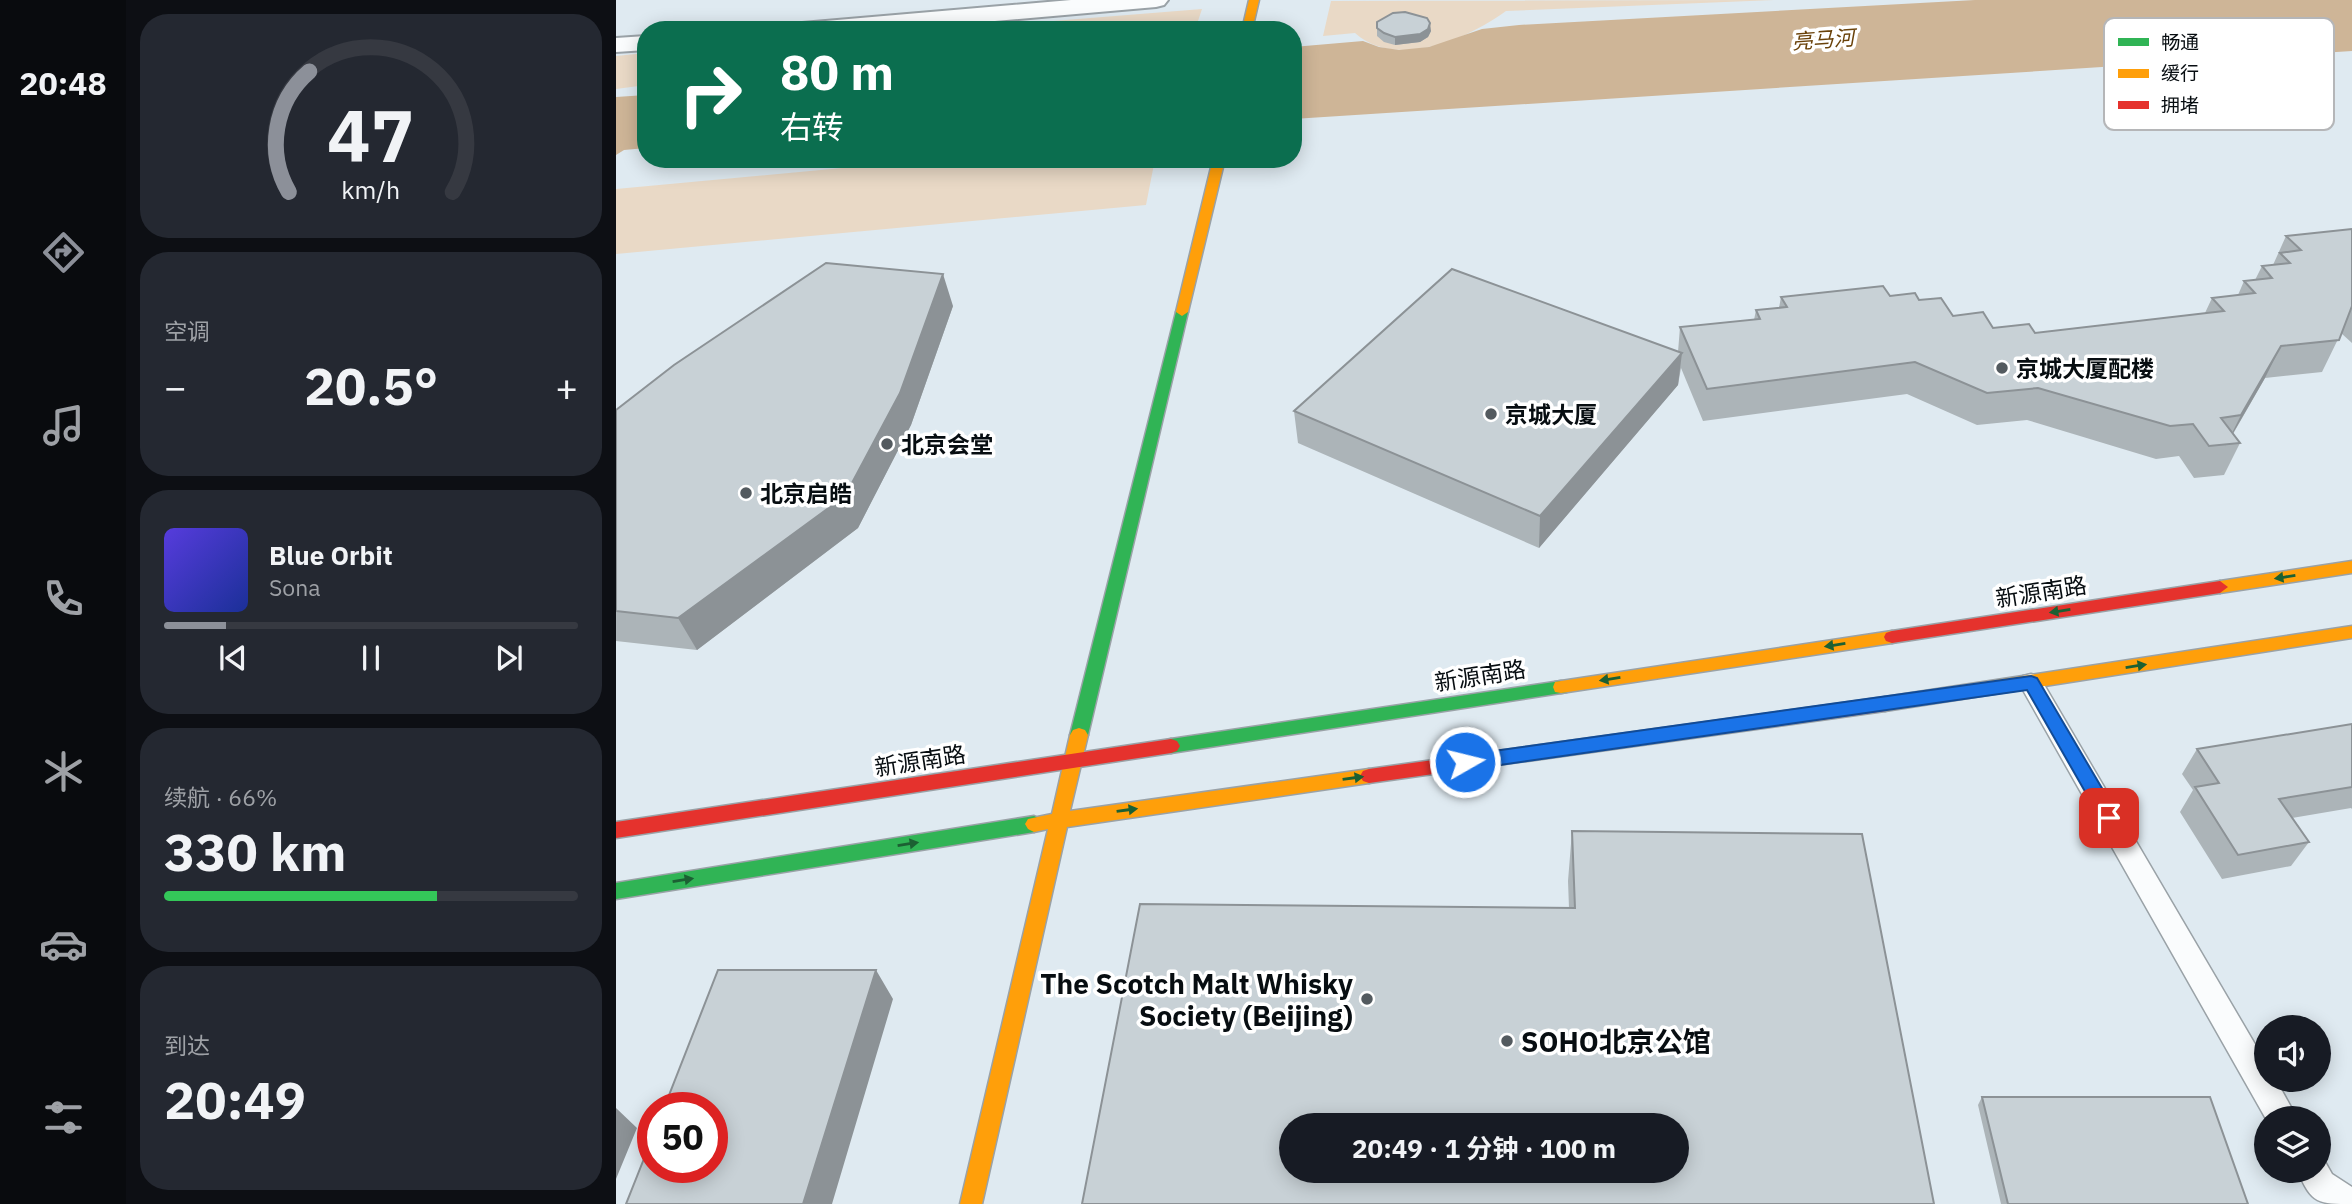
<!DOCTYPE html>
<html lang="zh">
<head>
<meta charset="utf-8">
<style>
  :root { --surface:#171b24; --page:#242831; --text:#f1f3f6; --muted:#9ea1a6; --line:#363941; --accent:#8c9099 }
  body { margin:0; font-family:"IBM Plex Sans","Noto Sans SC",sans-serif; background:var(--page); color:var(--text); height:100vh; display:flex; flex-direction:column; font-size:26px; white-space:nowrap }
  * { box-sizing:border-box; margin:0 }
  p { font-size:23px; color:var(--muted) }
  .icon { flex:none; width:38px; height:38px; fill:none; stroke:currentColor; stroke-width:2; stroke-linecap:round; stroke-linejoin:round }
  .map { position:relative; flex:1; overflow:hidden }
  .sheet { display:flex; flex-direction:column; gap:14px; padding:14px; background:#0d0f14; width:490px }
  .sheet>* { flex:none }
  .guide { position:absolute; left:21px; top:21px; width:665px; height:147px; border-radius:28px; box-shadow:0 4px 18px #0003; background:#0b6e4f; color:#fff; overflow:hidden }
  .controls { position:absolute; left:1638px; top:1015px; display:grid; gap:14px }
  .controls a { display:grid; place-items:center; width:77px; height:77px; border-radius:50%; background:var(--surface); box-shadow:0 4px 18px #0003; font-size:35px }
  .speed { position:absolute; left:21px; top:1092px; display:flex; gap:14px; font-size:35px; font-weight:700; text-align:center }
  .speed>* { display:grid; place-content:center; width:91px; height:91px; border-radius:50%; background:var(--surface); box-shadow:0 4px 18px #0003; line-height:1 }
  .speed .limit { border:10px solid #d22; background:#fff; color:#111 }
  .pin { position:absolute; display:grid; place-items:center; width:60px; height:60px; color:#fff; margin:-30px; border-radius:14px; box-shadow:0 4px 10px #0006 }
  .me { position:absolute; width:77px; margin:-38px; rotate:82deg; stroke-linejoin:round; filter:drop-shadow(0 0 5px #0008) }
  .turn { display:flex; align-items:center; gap:24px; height:147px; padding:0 28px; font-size:32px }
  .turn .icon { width:91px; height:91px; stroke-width:2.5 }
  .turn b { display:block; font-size:49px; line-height:60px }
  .big { font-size:52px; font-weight:700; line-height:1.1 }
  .sheet .widget { flex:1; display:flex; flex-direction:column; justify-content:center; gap:10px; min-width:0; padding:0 24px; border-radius:28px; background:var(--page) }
  .sheet .dial { align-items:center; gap:0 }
  .dial svg { height:182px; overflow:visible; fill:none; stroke:var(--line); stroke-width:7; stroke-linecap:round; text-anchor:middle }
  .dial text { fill:var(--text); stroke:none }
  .song { display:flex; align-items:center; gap:21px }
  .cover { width:84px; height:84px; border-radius:10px; background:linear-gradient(135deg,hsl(250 70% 55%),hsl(230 70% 35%)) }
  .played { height:7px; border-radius:4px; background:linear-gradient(90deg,var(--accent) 15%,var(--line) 15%) }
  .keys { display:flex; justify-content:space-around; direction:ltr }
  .heat { display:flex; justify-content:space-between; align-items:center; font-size:38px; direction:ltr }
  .charge { height:10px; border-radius:5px; background:linear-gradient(90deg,#34c759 66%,var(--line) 0) }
  .trip { position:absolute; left:663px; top:1113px; width:410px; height:70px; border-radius:35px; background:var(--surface); box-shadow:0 4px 18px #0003; font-weight:700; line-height:70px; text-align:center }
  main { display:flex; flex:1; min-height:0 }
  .dock { display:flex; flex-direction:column; width:126px; justify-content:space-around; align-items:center; background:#090b0e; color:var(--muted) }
  .dock .icon { width:49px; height:49px }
  .dock .on { color:var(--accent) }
  .dock b { font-size:32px; color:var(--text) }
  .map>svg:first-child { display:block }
  .green { fill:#e9d9c6 }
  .water { fill:#ceb597 }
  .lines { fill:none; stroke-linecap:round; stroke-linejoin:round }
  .lane-casing { stroke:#9aa2a7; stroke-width:3 }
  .street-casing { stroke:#9aa2a7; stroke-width:4 }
  .fast-casing { stroke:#9aa2a7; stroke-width:3 }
  .slow-casing { stroke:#9aa2a7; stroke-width:3 }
  .jam-casing { stroke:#9aa2a7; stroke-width:3 }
  .lane { fill:#fafcfd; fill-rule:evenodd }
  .street { fill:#fafcfd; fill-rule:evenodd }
  .fast { fill:#30b455; fill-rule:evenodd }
  .slow { fill:#ff9f0a; fill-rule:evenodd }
  .jam { fill:#e5322d; fill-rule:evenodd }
  .wall { fill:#acb4b8 }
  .shaded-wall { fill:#8c9296 }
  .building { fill:#c8d1d6; stroke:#8c9296; stroke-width:2; fill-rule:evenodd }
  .oneway { fill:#1c6033 }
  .route { fill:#1a73e8; stroke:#114b97; stroke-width:2 }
  .poi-dot { fill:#535a5f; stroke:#fff; stroke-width:2.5 }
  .labels { text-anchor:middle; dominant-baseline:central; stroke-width:7; stroke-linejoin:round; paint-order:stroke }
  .far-water-label { font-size:21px; font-style:italic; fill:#6a420a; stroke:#fff }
  .poi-label { font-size:23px; font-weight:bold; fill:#070d11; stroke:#fff; text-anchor:start }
  .street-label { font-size:23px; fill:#070d11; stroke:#fff }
  .near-poi-label { font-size:28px; font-weight:bold; fill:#070d11; stroke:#fff; text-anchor:end }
  .key { fill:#fff; stroke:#b5b6b8; stroke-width:2 }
  .key-label { font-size:19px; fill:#070d11 }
</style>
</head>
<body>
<main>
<nav class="dock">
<b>20:48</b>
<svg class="icon on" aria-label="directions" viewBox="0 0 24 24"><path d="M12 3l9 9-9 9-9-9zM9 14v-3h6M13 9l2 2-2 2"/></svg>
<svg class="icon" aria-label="music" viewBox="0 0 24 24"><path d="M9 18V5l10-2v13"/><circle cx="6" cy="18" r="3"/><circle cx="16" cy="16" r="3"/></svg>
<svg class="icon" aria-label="phone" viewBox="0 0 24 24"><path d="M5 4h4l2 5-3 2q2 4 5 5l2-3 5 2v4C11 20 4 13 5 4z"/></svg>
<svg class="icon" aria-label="climate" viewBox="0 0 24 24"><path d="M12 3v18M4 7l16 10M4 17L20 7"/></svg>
<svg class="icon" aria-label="car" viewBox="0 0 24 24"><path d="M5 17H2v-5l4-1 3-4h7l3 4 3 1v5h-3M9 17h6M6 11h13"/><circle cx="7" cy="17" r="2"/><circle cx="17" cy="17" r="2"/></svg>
<svg class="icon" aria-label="filters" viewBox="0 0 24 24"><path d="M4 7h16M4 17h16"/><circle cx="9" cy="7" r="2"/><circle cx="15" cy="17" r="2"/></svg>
</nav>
<section class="sheet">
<div class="widget dial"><svg viewBox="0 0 100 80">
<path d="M14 69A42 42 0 1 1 86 69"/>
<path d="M14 69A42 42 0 0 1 23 16" stroke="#8c9099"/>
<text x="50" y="56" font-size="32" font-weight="700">47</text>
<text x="50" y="72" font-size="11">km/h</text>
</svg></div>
<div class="widget"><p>空调</p>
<div class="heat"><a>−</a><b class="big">20.5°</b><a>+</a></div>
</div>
<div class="widget">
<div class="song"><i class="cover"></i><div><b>Blue Orbit</b><p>Sona</p></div></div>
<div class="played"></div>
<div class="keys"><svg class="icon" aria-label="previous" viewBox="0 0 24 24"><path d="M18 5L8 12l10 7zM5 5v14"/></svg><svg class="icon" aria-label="pause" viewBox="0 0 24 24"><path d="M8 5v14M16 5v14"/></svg><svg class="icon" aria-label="next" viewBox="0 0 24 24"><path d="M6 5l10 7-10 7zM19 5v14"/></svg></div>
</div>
<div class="widget"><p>续航 · 66%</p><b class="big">330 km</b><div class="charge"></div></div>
<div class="widget"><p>到达</p><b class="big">20:49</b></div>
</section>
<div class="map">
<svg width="1736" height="1204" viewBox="0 0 1736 1204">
  <rect width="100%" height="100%" fill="#dfeaf1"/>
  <path class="green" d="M1158,0L890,11C852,39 780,70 739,33L707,36L715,1Z
    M586,9L579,30H327Z
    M30,53V85L0,89V56Z
    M322,159H539L530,205L0,254V189Z"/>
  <path class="water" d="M1359,0H1736V51L677,119V47L747,41L763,47L783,50L813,47L866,29L903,25Z
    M30,95V148L8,150L0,155V97Z"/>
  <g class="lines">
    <defs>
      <path id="lane" d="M1415,674L1423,676L1650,1063V1080H1660L1681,1118L1650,1119L1403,683L1407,676Z
        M1703,1158L1708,1160L1716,1174L1736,1187V1204C1703,1204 1695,1204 1682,1171H1703Z"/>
      <path id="street" d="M455,0H552L548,5L540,7L275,30H174L177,25L186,23Z
        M30,36V50L0,52V38Z"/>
      <path id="fast" d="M566,308L572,312L472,735L469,740L463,742L457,740L454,735L560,312Z
        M945,681L951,682L953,687L951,692L945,693L555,753L549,751L546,746L549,741L555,739Z
        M418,816L424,819L427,824L424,829L418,832L0,899V883Z"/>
      <path id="slow" d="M633,0H643L636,30H626Z
        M597,159H609L572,312L566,316L560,312Z
        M1736,561V573L1604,593L1596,587L1604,581Z
        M1736,626V638L1269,711L1263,709L1261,704L1263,699L1269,697Z
        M1276,631L1282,633L1284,637L1282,641L1276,643L945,693L939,692L937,687L939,682L945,681Z
        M463,728L469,730L472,735L454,811L753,769L759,771L762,776L759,781L753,783L451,827L366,1204H344L432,829L418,832L412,829L409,824L412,819L436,814L454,735L457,730Z"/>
      <path id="jam" d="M1604,581L1612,587L1604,593L1276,643L1270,641L1268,637L1270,633L1276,631Z
        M1269,697L1275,699L1277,704L1275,709L1269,711L753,783L747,781L744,776L747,771L753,769Z
        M555,739L561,741L564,746L561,751L555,753L0,838V822Z"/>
    </defs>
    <use href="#lane" class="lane-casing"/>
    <use href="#street" class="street-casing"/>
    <use href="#fast" class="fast-casing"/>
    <use href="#slow" class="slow-casing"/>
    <use href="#jam" class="jam-casing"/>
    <use href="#lane" class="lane"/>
    <use href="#street" class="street"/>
    <use href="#fast" class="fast"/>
    <use href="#slow" class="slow"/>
    <use href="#jam" class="jam"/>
  </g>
  <path class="wall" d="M761,22L815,31L812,37L804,42L779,45L768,42L761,36Z
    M1736,229V343L1725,333L1706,372L1649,378L1617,434L1624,443L1608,475L1578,478L1563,456L1540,459L1411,420L1361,425L1291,394L1087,421L1065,368L1062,385L923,548L682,443L678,411L1062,352L1064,327L1138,320L1140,310L1163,308L1165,297L1274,296L1303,300L1337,316L1377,328L1419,333L1589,313L1596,298L1622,295L1628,281L1639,280L1646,266L1657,265L1670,236Z
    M337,306L295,425L242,528L81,650L0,641V410Z
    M1736,724V809L1735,808L1676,818L1693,842L1675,866L1606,879L1564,812L1577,790L1566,774L1581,749Z
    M956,831L1318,1204L953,908L952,881Z
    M1366,1097L1632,1204H1385L1362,1105Z"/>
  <path class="shaded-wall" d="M814,23L815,31L812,37L804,42L779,45V37Z
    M327,274L337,306L295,425L242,528L81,650L62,618Z
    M1665,346L1649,378L1609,447L1625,415Z
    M1066,353L1062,385L923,548L924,516Z
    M260,970L277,999L216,1204H187Z
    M0,1108L21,1128L0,1179Z"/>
  <path class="building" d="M789,12L811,18L814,23L812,29L804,34L779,37L768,33L761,28V22L777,13Z
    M1736,229V306L1723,340L1665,346L1625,415L1605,418L1624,443L1593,446L1577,424L1554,426L1422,388L1371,393L1299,362L1091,389L1064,327L1144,319L1140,310L1171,307L1165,297L1267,286L1274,296L1299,293L1303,300L1325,298L1337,316L1367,312L1377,328L1413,324L1419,333L1608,311L1596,298L1639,293L1628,281L1656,278L1646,266L1674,263L1664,253L1685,250L1670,236Z
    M210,263L327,274L284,393L229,496L62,618L0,611V410L58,365Z
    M836,269L1066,353L924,516L678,411Z
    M1736,724V787L1663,799L1693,842L1622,855L1579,787L1603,783L1581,749Z
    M956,831L1246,834L1318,1204H466L524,904L959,908ZM676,1125H1060V1171H676Z
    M102,970H260L187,1204H10L37,1136V1167H96V1108H48Z
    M1366,1097H1594L1632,1204H1392Z"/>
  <defs><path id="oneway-solid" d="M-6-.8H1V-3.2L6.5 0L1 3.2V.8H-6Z" transform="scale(1.75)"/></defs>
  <g class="oneway">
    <use href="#oneway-solid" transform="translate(1669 577) rotate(171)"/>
    <use href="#oneway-solid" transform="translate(1444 611) rotate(171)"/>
    <use href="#oneway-solid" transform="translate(1219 645) rotate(171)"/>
    <use href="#oneway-solid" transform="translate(1520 666) rotate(-9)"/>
    <use href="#oneway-solid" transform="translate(994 679) rotate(171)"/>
    <use href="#oneway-solid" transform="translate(737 778) rotate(-8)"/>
    <use href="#oneway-solid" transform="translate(511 810) rotate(-8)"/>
    <use href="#oneway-solid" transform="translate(292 844) rotate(-9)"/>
    <use href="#oneway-solid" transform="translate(67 880) rotate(-9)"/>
  </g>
  <path class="route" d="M1415,676L1421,678L1500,812L1502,818L1500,823L1493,825L1487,823L1411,690L849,770L842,767L840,762L842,757L849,755Z"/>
  <g class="poi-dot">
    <circle cx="1386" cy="368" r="7"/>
    <circle cx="875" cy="414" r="7"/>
    <circle cx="271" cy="444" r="7"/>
    <circle cx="130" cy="493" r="7"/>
    <circle cx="751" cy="999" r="7"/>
    <circle cx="891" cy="1041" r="7"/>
  </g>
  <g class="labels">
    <g class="far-water-label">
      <text transform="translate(1207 39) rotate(-4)">亮马河</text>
    </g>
    <g class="poi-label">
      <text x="1400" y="368">京城大厦配楼</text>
      <text x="889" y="414">京城大厦</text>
      <text x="285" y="444">北京会堂</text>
      <text x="144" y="493">北京启皓</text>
    </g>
    <g class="street-label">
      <text transform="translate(1425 591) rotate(-9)">新源南路</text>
      <text transform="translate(864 675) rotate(-9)">新源南路</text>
      <text transform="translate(304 760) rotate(-9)">新源南路</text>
    </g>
    <g class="near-poi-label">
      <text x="737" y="983">The Scotch Malt Whisky<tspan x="737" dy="32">Society (Beijing)</tspan></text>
      <text x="905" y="1041" text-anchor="start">SOHO北京公馆</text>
    </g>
  </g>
  <rect x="1488" y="18" width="230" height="112" rx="10" class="key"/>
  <rect x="1502" y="38" width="31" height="8" fill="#30b455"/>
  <rect x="1502" y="69" width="31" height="9" fill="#ff9f0a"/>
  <rect x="1502" y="101" width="31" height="8" fill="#e5322d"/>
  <g class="key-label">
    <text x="1545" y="49">畅通</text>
    <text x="1545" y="80">缓行</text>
    <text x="1545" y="112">拥堵</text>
  </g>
</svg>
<div class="controls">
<a><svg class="icon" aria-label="sound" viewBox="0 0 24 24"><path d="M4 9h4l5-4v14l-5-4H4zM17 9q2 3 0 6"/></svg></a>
<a><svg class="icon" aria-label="layers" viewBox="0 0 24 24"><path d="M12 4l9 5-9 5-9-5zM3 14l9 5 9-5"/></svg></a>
</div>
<div class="speed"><div class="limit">50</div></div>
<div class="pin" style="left:1493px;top:818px;background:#d93025"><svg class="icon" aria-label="arrive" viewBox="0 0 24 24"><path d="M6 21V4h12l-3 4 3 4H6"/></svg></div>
<svg class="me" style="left:849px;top:762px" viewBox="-20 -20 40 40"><circle r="17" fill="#1a73e8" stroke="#fff" stroke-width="3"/><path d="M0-11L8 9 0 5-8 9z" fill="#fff"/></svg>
<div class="trip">20:49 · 1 分钟 · 100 m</div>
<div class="guide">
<div class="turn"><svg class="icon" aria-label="right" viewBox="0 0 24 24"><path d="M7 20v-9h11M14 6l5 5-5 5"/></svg><div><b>80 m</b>右转</div></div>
</div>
</div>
</main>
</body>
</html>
